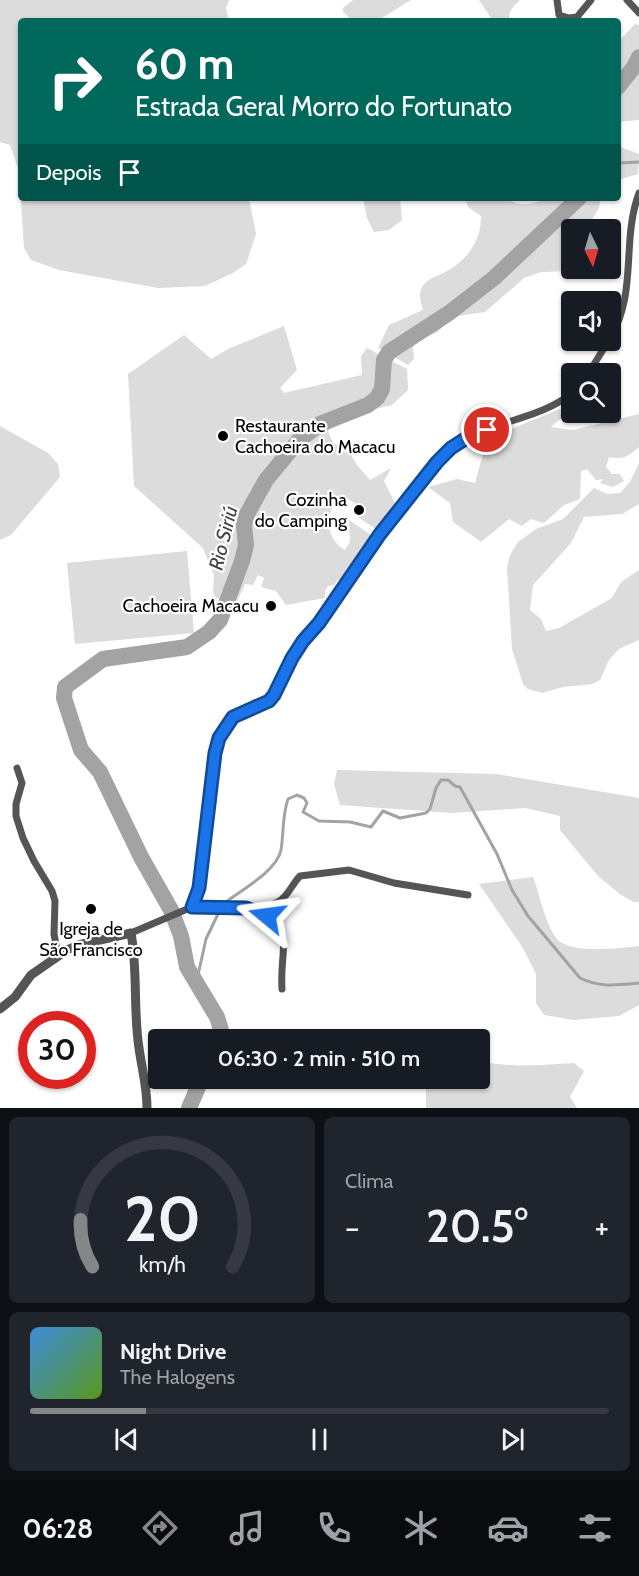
<!DOCTYPE html>
<html lang="pt">
<head>
<meta charset="utf-8">
<style>
  :root { --surface:#171b24; --page:#20242c; --text:#f1f3f6; --muted:#9ea1a6; --line:#363941; --accent:#858687 }
  body { margin:0; font-family:Cabin,sans-serif; background:var(--page); color:var(--text); height:100vh; display:flex; flex-direction:column; font-size:22px; white-space:nowrap }
  * { box-sizing:border-box; margin:0 }
  p { font-size:20px; color:var(--muted) }
  .icon { flex:none; width:33px; height:33px; fill:none; stroke:currentColor; stroke-width:2; stroke-linecap:round; stroke-linejoin:round }
  .map { position:relative; height:1108px; overflow:hidden }
  .panel { display:flex; flex-direction:column; gap:9px; padding:9px; background:#0d0f14; flex:1 }
  .panel>* { flex:none }
  .top-card { position:absolute; left:18px; top:18px; width:603px; height:183px; border-radius:6px; box-shadow:0 2px 4px #0004; background:#00695c; color:#fff; overflow:hidden }
  .needle { width:39px; rotate:175deg }
  .fabs { position:absolute; left:561px; top:219px; display:grid; gap:12px }
  .fabs a { display:grid; place-items:center; width:60px; height:60px; border-radius:6px; background:var(--surface); box-shadow:0 2px 4px #0004; font-size:30px }
  .speed { position:absolute; left:18px; top:1011px; display:flex; gap:12px; font-size:30px; font-weight:700; text-align:center }
  .speed>* { display:grid; place-content:center; width:78px; height:78px; border-radius:50%; background:var(--surface); box-shadow:0 2px 4px #0004; line-height:1 }
  .speed .limit { border:9px solid #d22; background:#fff; color:#111 }
  .pin { position:absolute; display:grid; place-items:center; width:51px; height:51px; color:#fff; margin:-26px; border:3px solid #fff; border-radius:50%; box-shadow:0 2px 6px #0007 }
  .me { position:absolute; width:66px; margin:-33px; rotate:286deg; stroke-linejoin:round; filter:drop-shadow(0 0 4px #0008) }
  .turn { display:flex; align-items:center; gap:21px; height:126px; padding:0 18px; font-size:27px }
  .turn .icon { width:78px; height:78px; stroke-width:2.5 }
  .turn b { display:block; font-size:42px; line-height:51px }
  .then { display:flex; align-items:center; height:57px; padding:0 18px; background:#0003; gap:12px; font-size:22px }
  .big { font-size:45px; font-weight:600; line-height:1.1 }
  .panel .widget { flex:1; display:flex; flex-direction:column; justify-content:center; gap:9px; min-width:0; padding:0 21px; border-radius:9px; background:var(--page) }
  .panel .dial { align-items:center; gap:0 }
  .dial svg { height:156px; overflow:visible; fill:none; stroke:var(--line); stroke-width:7; stroke-linecap:round; text-anchor:middle }
  .dial text { fill:var(--text); stroke:none }
  .song { display:flex; align-items:center; gap:18px }
  .cover { width:72px; height:72px; border-radius:9px; background:linear-gradient(135deg,hsl(210 70% 55%),hsl(90 70% 35%)) }
  .played { height:6px; border-radius:3px; background:linear-gradient(90deg,var(--accent) 20%,var(--line) 20%) }
  .keys { display:flex; justify-content:space-around; direction:ltr }
  .heat { display:flex; justify-content:space-between; align-items:center; font-size:33px; direction:ltr }
  .panel .tiles { flex:1; display:grid; gap:9px; grid-template-columns:1fr 1fr }
  .widget:last-child { grid-column:span 2 }
  .trip { position:absolute; left:148px; top:1029px; width:342px; height:60px; border-radius:6px; background:var(--surface); box-shadow:0 2px 4px #0004; font-weight:600; line-height:60px; text-align:center }
  .tabs { display:flex; height:96px; justify-content:space-around; align-items:center; background:#090b0e; color:var(--muted) }
  .tabs .icon { width:42px; height:42px }
  .tabs .current { color:var(--accent) }
  .tabs b { font-size:27px; color:var(--text) }
  .map>svg:first-child { display:block }
  .green { fill:#dcdcdc }
  .lines { fill:none; stroke-linecap:round; stroke-linejoin:round }
  .stream { stroke:#a3a3a3; stroke-width:3 }
  .river { stroke:#a3a3a3; stroke-width:16 }
  .minor { stroke:#555; stroke-width:7 }
  .tertiary { stroke:#555; stroke-width:9 }
  .route-casing { stroke:#114b97; stroke-width:15 }
  .route { stroke:#1a73e8; stroke-width:10 }
  .poi-dot { fill:#000; stroke:#fff; stroke-width:2 }
  .labels { text-anchor:middle; dominant-baseline:central; stroke-width:4.5; stroke-linejoin:round; paint-order:stroke }
  .poi-label { font-size:18px; fill:#000; stroke:#fff; text-anchor:end }
  .water-label { font-size:20px; font-style:italic; fill:#444; stroke:#fff }
</style>
</head>
<body>
<div class="map">
<svg width="639" height="1108" viewBox="0 0 639 1108">
  <rect width="100%" height="100%" fill="#fff"/>
  <path class="green" d="M0,0H229L226,8L229,21H21V198H249L256,234L246,264L233,273L205,286L158,288L59,270L31,260L24,248L19,171L10,145L0,142Z
    M353,0H411L377,21H353L343,12V8Z
    M479,0H520C514,6 507,12 510,21H489L491,18Z
    M635,24L639,25V120L618,122V42Z
    M618,146L639,154L638,174L618,180Z
    M363,198H400L402,220L389,230L374,232L367,218Z
    M486,198H507C516,207 535,205 546,198H601L599,208L588,226V229L572,230V268L577,269L572,271L541,272L524,278L485,312L458,316L448,321L438,332L417,341L413,347L414,359L408,365L378,348L389,325L423,310C421,302 418,295 422,287C427,278 441,275 449,270C470,257 481,239 481,216L468,207L466,201Z
    M284,326L297,370L280,388L284,393L362,375L361,356L367,348L407,369L408,390L392,405L343,417L328,431L333,443L347,448L357,465L370,480L391,468L384,481L397,507L378,530L359,518L365,509L346,498L341,505L334,506C323,519 330,543 345,550L350,542L349,520L374,537L343,579L338,580L334,585L328,586L325,591V598L286,605L276,591L261,587L264,578L258,575L253,585L245,584L236,604L216,598L213,592L214,575L203,548L134,486L128,374L184,335L211,359L228,349Z
    M560,409L566,414L551,427L573,430L639,414V447C628,456 625,460 609,457L606,467L612,474H620L624,481L613,487L600,483L603,479L596,480L587,469L581,471L580,499L564,505L544,523L531,519L522,526L509,519L481,542L453,522L450,503L428,487L457,479L475,483L487,439Z
    M0,426L48,453L58,464L60,477L11,535L0,540Z
    M639,463V504L622,514L584,517L571,543L533,585L530,610L541,619L546,631L559,628L605,602L612,598L621,582L639,570V640L619,649L609,660L600,680L593,684L563,687L542,693L528,689L523,684L512,649L507,568L510,555L518,542L536,529L563,519L594,488L607,494L620,493L630,482Z
    M187,551L194,633L75,644L67,563Z
    M337,770L496,774L639,798V902H634L621,895L598,876L560,830V816L525,808L452,813L340,805L334,784Z
    M533,877C540,896 544,918 554,935C565,956 618,948 639,946V1005L619,1016L573,1020L544,1015L536,1003V974L523,948L479,884Z
    M480,1061C510,1068 544,1065 574,1063L584,1071L570,1097L577,1108H426V1079L480,1078Z"/>
  <g class="lines">
    <path class="stream" d="M618,163L639,162
      M223,904C240,891 277,871 281,850C284,832 282,816 288,799L297,795L304,798L307,803L303,812L319,821L350,822L371,827L383,811L400,818L426,813L430,809L436,788L441,780H448L455,786L460,787L497,854L512,890L528,916L580,978C600,988 618,985 639,983
      M196,984L206,939L218,914"/>
    <path class="river" d="M618,87L634,67L639,57
      M220,1040L221,1030L217,1017L187,967L181,936L171,910L141,857L100,772L81,750L64,698L65,687L103,659L187,647L209,632L220,620L242,561L246,545L244,525L247,514L266,480L299,440L320,424L368,405L377,398L382,389L384,360L389,352L449,313L494,278L579,198
      M189,1108L202,1078"/>
    <path class="minor" d="M557,0L559,15L569,18L577,17L591,0
      M627,0L639,13
      M610,338C638,293 621,241 639,193
      M588,374L609,340
      M17,768L22,783L16,804V816L23,838L34,861L52,891L55,901L54,934L58,956
      M192,907C216,908 256,913 278,902C288,897 292,884 300,876L349,870L394,883L468,895
      M249,909C299,928 279,946 282,989
      M131,933L192,907L199,888L203,860L215,753C218,741 222,726 233,717C246,707 267,708 275,693C282,681 286,668 293,656C301,643 312,633 320,620C346,583 371,545 399,509C415,489 431,462 452,447C487,421 538,421 572,393"/>
    <path class="tertiary" d="M0,1009L15,997L31,975L67,950L78,945L131,933C138,971 133,1010 139,1048C142,1070 147,1086 147,1108"/>
  </g>
  <g class="lines">
    <defs>
      <path id="route" d="M267,916L246,908L192,907L199,888L215,753L219,738L233,717L269,701L274,695L292,658L303,641L319,623L380,534L437,462L451,448L465,439L487,430"/>
    </defs>
    <use href="#route" class="route-casing"/>
    <use href="#route" class="route"/>
  </g>
  <g class="poi-dot">
    <circle cx="223" cy="436" r="6"/>
    <circle cx="359" cy="510" r="6"/>
    <circle cx="271" cy="606" r="6"/>
    <circle cx="91" cy="909" r="6"/>
  </g>
  <g class="labels">
    <g class="poi-label">
      <text x="235" y="426" text-anchor="start">Restaurante<tspan x="235" dy="21">Cachoeira do Macacu</tspan></text>
      <text x="347" y="500">Cozinha<tspan x="347" dy="21">do Camping</tspan></text>
      <text x="259" y="606">Cachoeira Macacu</text>
      <text x="91" y="929" text-anchor="middle">Igreja de<tspan x="91" dy="21">São Francisco</tspan></text>
    </g>
    <g class="water-label">
      <text transform="translate(223 538) rotate(-76)">Rio Siriú</text>
    </g>
  </g>
</svg>
<div class="fabs">
<a><svg class="needle" viewBox="-14 -14 28 28"><path d="M0-13l5 13h-10z" fill="#e53935"/><path d="M0 13l5-13h-10z" fill="#9ea1a6"/></svg></a>
<a><svg class="icon" aria-label="sound" viewBox="0 0 24 24"><path d="M4 9h4l5-4v14l-5-4H4zM17 9q2 3 0 6"/></svg></a>
<a><svg class="icon" aria-label="search" viewBox="0 0 24 24"><circle cx="10" cy="10" r="6"/><path d="M15 15l6 6"/></svg></a>
</div>
<div class="speed"><div class="limit">30</div></div>
<div class="pin" style="left:487px;top:430px;background:#d93025"><svg class="icon" aria-label="arrive" viewBox="0 0 24 24"><path d="M6 21V4h12l-3 4 3 4H6"/></svg></div>
<svg class="me" style="left:267px;top:916px" viewBox="-20 -20 40 40"><path d="M0-17L14 15 0 8-14 15z" fill="#1a73e8" stroke="#fff" stroke-width="4"/></svg>
<div class="trip">06:30 · 2 min · 510 m</div>
<div class="top-card">
<div class="turn"><svg class="icon" aria-label="right" viewBox="0 0 24 24"><path d="M7 20v-9h11M14 6l5 5-5 5"/></svg><div><b>60 m</b>Estrada Geral Morro do Fortunato</div></div>
<div class="then">Depois<svg class="icon" aria-label="arrive" viewBox="0 0 24 24"><path d="M6 21V4h12l-3 4 3 4H6"/></svg></div>
</div>
</div>
<section class="panel">
<div class="tiles">
<div class="widget dial"><svg viewBox="0 0 100 80">
<path d="M14 69A42 42 0 1 1 86 69"/>
<path d="M14 69A42 42 0 0 1 8 45" stroke="#858687"/>
<text x="50" y="56" font-size="32" font-weight="700">20</text>
<text x="50" y="72" font-size="11">km/h</text>
</svg></div>
<div class="widget"><p>Clima</p>
<div class="heat"><a>−</a><b class="big">20.5°</b><a>+</a></div>
</div>
<div class="widget">
<div class="song"><i class="cover"></i><div><b>Night Drive</b><p>The Halogens</p></div></div>
<div class="played"></div>
<div class="keys"><svg class="icon" aria-label="previous" viewBox="0 0 24 24"><path d="M18 5L8 12l10 7zM5 5v14"/></svg><svg class="icon" aria-label="pause" viewBox="0 0 24 24"><path d="M8 5v14M16 5v14"/></svg><svg class="icon" aria-label="next" viewBox="0 0 24 24"><path d="M6 5l10 7-10 7zM19 5v14"/></svg></div>
</div>
</div>
</section>
<nav class="tabs">
<b>06:28</b>
<svg class="icon current" aria-label="directions" viewBox="0 0 24 24"><path d="M12 3l9 9-9 9-9-9zM9 14v-3h6M13 9l2 2-2 2"/></svg>
<svg class="icon" aria-label="music" viewBox="0 0 24 24"><path d="M9 18V5l10-2v13"/><circle cx="6" cy="18" r="3"/><circle cx="16" cy="16" r="3"/></svg>
<svg class="icon" aria-label="phone" viewBox="0 0 24 24"><path d="M5 4h4l2 5-3 2q2 4 5 5l2-3 5 2v4C11 20 4 13 5 4z"/></svg>
<svg class="icon" aria-label="climate" viewBox="0 0 24 24"><path d="M12 3v18M4 7l16 10M4 17L20 7"/></svg>
<svg class="icon" aria-label="car" viewBox="0 0 24 24"><path d="M5 17H2v-5l4-1 3-4h7l3 4 3 1v5h-3M9 17h6M6 11h13"/><circle cx="7" cy="17" r="2"/><circle cx="17" cy="17" r="2"/></svg>
<svg class="icon" aria-label="filters" viewBox="0 0 24 24"><path d="M4 7h16M4 17h16"/><circle cx="9" cy="7" r="2"/><circle cx="15" cy="17" r="2"/></svg>
</nav>
</body>
</html>
